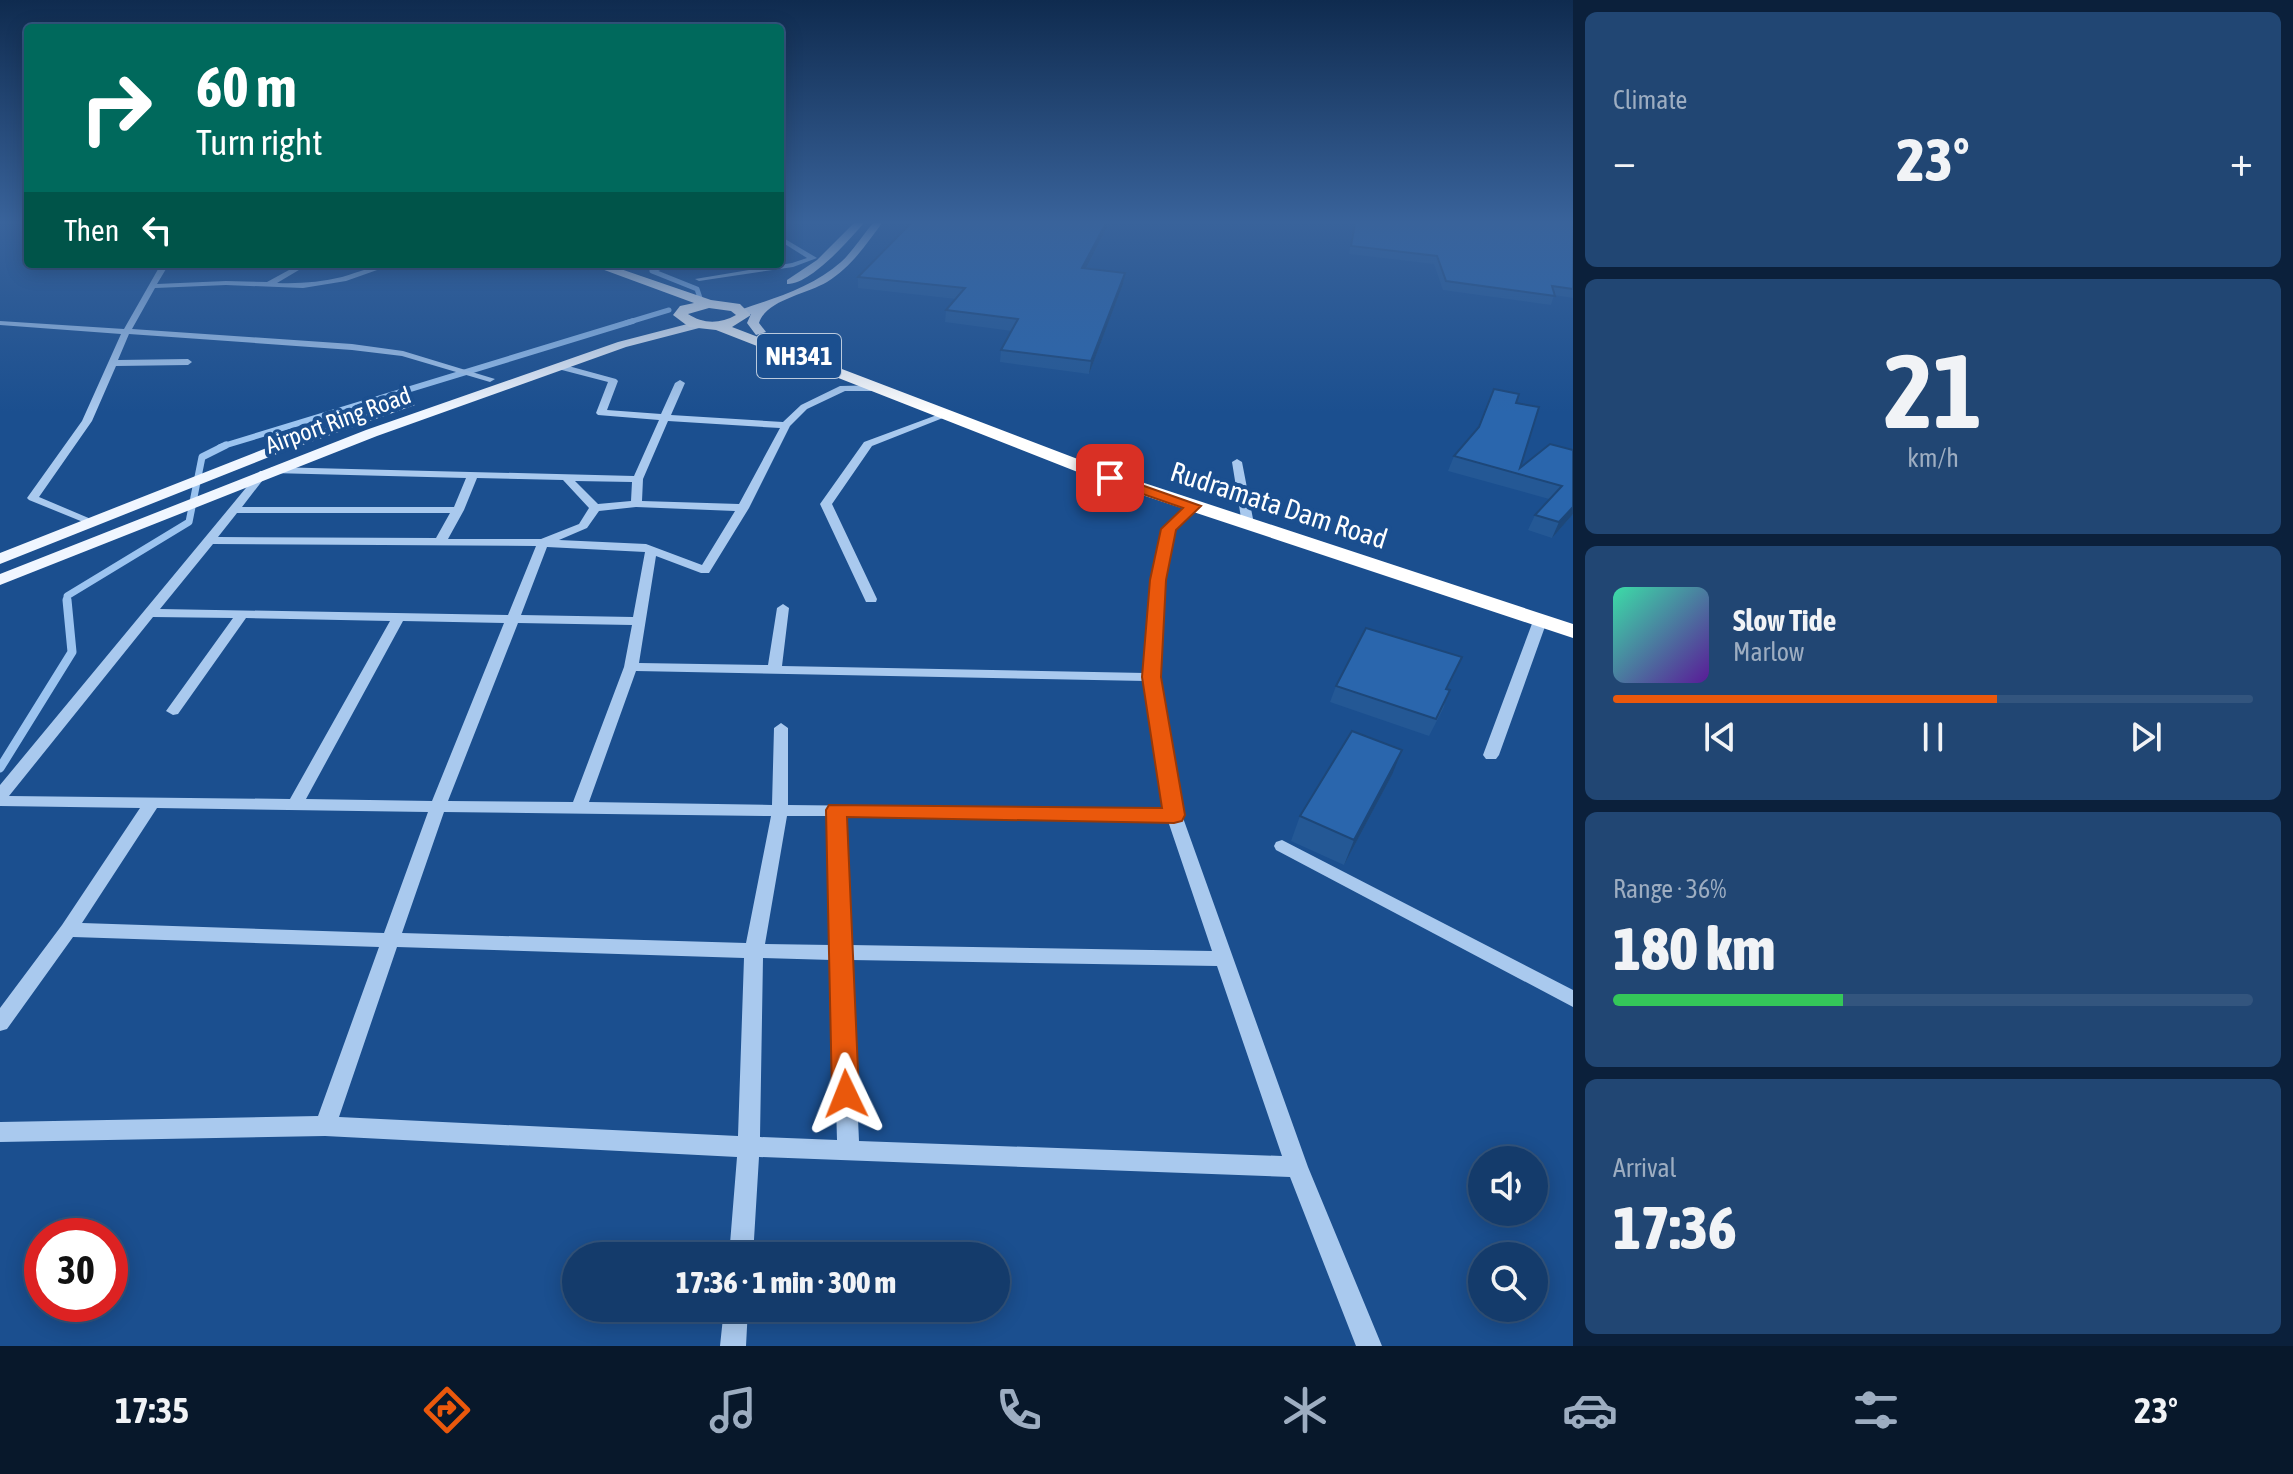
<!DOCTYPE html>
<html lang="en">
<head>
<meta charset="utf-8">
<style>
  :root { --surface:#143b6b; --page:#214673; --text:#f1f3f6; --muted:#9dadc1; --line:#33557e; --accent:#ea580c }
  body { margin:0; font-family:"Asap Condensed",sans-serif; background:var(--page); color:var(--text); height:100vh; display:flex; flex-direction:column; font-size:30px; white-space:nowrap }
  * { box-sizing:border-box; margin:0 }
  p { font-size:26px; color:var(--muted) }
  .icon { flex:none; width:44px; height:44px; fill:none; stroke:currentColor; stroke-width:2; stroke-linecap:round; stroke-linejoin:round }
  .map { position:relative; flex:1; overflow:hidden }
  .drawer { display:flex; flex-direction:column; gap:12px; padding:12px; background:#0b203b; width:720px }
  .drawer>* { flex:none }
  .top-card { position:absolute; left:24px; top:24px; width:760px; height:244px; border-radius:8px; box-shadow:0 4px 20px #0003,0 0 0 2px var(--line); background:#00695c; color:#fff; overflow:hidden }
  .controls { position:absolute; left:1468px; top:1146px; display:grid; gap:16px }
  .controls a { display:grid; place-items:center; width:80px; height:80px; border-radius:50%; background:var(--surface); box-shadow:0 4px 20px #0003,0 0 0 2px var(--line); font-size:40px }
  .speed { position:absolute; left:24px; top:1218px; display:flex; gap:16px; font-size:40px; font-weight:700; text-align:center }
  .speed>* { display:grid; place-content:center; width:104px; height:104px; border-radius:50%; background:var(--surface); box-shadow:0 4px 20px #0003,0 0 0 2px var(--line); line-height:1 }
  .speed .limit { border:12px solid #d22; background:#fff; color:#111 }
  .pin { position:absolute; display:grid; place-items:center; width:68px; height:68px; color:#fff; margin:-34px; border-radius:16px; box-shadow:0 4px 12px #0006 }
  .me { position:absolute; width:88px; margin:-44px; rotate:358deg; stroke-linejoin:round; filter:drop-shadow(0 0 6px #0008) }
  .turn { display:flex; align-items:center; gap:28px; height:168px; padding:0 40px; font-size:36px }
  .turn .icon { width:104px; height:104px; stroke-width:2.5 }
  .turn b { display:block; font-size:56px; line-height:68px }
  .then { display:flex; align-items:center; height:76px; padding:0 40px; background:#0003; gap:16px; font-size:30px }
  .big { font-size:60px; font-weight:800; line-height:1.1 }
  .drawer .tile { flex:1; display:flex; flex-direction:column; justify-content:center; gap:12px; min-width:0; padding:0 28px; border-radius:12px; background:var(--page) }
  .drawer .dial { align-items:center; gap:0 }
  .dial b { font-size:104px; line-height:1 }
  .song { display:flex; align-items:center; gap:24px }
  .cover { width:96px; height:96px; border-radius:12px; background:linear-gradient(135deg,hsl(160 70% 55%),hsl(270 70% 35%)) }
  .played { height:8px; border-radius:4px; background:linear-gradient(90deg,var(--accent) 60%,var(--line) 60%) }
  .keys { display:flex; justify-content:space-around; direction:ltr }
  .heat { display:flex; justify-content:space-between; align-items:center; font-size:44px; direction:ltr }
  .charge { height:12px; border-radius:6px; background:linear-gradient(90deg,#34c759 36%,var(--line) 0) }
  .trip { position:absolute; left:562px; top:1242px; width:448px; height:80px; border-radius:40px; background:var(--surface); box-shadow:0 4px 20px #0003,0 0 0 2px var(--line); font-weight:800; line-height:80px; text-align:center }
  .tab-bar { display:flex; height:128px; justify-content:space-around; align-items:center; background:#08182b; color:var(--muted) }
  .tab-bar .icon { width:56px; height:56px }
  .tab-bar .active { color:var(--accent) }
  .tab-bar b { font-size:36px; color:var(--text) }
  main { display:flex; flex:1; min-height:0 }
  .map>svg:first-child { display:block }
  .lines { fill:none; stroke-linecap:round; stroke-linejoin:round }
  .stream-far3 { stroke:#9cc4f0; stroke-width:5 }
  .stream-far2 { stroke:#9cc4f0; stroke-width:6 }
  .stream-far1 { stroke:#9cc4f0; stroke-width:7 }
  .stream { stroke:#9cc4f0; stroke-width:9 }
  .minor { fill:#a9c9ee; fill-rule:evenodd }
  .major { fill:#f0f6ff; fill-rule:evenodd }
  .highway { fill:#fff; fill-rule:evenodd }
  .wall { fill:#245895 }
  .shaded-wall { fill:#1d4779 }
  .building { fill:#2a66ad; stroke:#1d4779; stroke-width:2 }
  .route { fill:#ea580c; stroke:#983908; stroke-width:2 }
  .labels { text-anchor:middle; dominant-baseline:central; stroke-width:8; stroke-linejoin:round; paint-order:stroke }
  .far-street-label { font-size:24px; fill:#fff; stroke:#1b4f8f }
  .shield { fill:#1b4f8f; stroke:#bbcadd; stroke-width:2 }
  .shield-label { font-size:26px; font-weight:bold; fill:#fff }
  .street-label { font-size:28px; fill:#fff; stroke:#1b4f8f }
</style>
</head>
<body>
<main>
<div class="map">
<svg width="1573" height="1346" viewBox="0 0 1573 1346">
  <rect width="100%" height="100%" fill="#1b4f8f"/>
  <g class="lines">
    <path class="stream-far3" d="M668,264L652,271L697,289L700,298
      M626,323L669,310"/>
    <path class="stream-far2" d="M220,447L633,321"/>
    <path class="stream-far1" d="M67,602V596L189,522L202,457L226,445"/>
    <path class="stream" d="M0,768L72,652L67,600"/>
    <path class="minor" d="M780,236L817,258L793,267L699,281L695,279L792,263L807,258L780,241Z
      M161,264H169L157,284L226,281L267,282L300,264H309L277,283C299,284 321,282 342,277C360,272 376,264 394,264L346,281L303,288L226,285L155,288L132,329L352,344L403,351L495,379L490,382L402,356L352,350L129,334L118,360L188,359L192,362L188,365L116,366L92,421L39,497L98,522L92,525L88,524L29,500L27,498L82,421L121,334L0,325V321L124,329Z
      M196,264H232L235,266L231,268Z
      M561,364L616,379L618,381L607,410L661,414L675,383L680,380L685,383L671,415L783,422L801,405L840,386L882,385L887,388L882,391H845L807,409L790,426L749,508L709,573H701L656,556L639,663L768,665L777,608L783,604L789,608L782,666L1145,673L1152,580L1163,529L1189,504H1197V508L1175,530L1164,580L1159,677L1182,815L1308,1167L1382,1346H1356L1290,1177L759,1157L753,1256H729L737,1157L325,1136L0,1142V1122L318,1116L379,947L73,937L7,1029L0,1031V1008L62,925L140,808L0,806V785L260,471H267L272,467L634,476L659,420L598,415L596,413L608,382L558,369V365ZM668,421L780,428L739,504L642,501L643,479ZM269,472L272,473L466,478L454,507H242ZM477,478L563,480L589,508L579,524L541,539H448L464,510ZM575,481L632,482L631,501L598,504ZM636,507L735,511L702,565L646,544L559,540L587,528L599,511ZM237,513H450L436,538L218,537ZM213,544L536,546L508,615L160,609ZM547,547L645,552L633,617L521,615ZM153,617L233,618L166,711L173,715L178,714L246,618L390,621L290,799L9,796ZM403,621L504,623L432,801L306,799ZM518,623L632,625L624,667L573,802L448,801ZM636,671L1146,681L1165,809L788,805V728L781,723L774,728L772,805L589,802ZM157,808L428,812L384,933L82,923ZM444,812L771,816L746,943L402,933ZM787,816H828L831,945L765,944ZM844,817L1168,821L1212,951L850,945ZM397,947L744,958L738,1136L339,1117ZM763,958L832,960L837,1140L760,1137ZM851,960L1217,966L1282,1156L859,1141Z
      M945,412L953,414L872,446L832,504L877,599L876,602H866L820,504L864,442Z
      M1237,459L1242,462L1254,524L1248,527L1242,524L1232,462Z
      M1540,617L1547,621L1499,755L1496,759H1486L1483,755L1533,621Z
      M1282,840L1573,990V1007L1276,850L1274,846L1276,842Z
      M724,1308H748L746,1346H720Z"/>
    <path class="major" d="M854,223H864C849,240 810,285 787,284V280L817,260Z
      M873,223H882C865,246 851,267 827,282C807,294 766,300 759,323L766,332L756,335L747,323L751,314H740V310C775,298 813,287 841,262C853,251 862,236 873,223Z
      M699,321L703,323V327L626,347L377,436L0,585V574L366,430L618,342Z
      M403,402L415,405L274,455L0,564V553L264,449Z"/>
    <path class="highway" d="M588,264H606L711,300L740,304L751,315L732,327L1117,474L1573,624V638L1103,482L716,330L689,327L673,315L680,306L694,303ZM709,308L731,311L736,315C720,324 703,324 688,314Z"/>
  </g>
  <path class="wall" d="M911,223H1109L1086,269L1125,273L1123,284L1089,374L1000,362L1001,350L1012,331L945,322L946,310L956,299L858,288V277Z
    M1354,223H1573V298L1554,295L1551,305L1443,290L1434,264L1349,254Z
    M1516,403L1520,468L1573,450V514L1552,538L1528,530L1535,515L1549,499L1448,471L1454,456Z
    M1455,673L1447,689L1444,707L1429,736L1330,702L1336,686Z
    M1392,775L1344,865L1291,841L1300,816Z"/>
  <path class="shaded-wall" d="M1106,223H1109L1080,280L1082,268Z
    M1125,273L1123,284L1089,374L1091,361Z
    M1573,507V514L1552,538L1559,522Z
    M1402,750L1392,775L1344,865L1354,840Z"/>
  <path class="building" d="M911,223H1106L1082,268L1125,273L1091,361L1001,350L1018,319L946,310L965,288L858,277Z
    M1355,223H1573V289L1552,286L1555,296L1446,281L1437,256L1351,246Z
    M1494,389L1519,394L1516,403L1539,407L1520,468L1550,444L1573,450V507L1559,522L1535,515L1562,486L1454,456L1479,427Z
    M1366,628L1462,657L1446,689L1450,690L1436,719L1336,686Z
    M1352,731L1402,750L1354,840L1300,816Z"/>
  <linearGradient id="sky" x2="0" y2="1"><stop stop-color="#0f2b4f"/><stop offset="0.54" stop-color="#39639b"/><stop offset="1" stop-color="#39639b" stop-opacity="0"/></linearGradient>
  <rect width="1573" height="412" fill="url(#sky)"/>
  <path class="route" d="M1110,474L1201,506L1176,530L1166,580L1161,677L1185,815L1182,821L1174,823L847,817L859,1094L855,1102L846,1106L836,1102L832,1094L826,810L829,805L1162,808L1142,677L1150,580L1161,529L1183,508L1105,481L1103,478Z"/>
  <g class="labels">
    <g class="far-street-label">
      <text transform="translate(338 420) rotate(-20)">Airport Ring Road</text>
    </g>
    <rect class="shield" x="757" y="334" width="84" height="44" rx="6"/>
    <g class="shield-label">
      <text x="799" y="356">NH341</text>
    </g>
    <g class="street-label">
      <text transform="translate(1279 505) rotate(18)">Rudramata Dam Road</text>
    </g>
  </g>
</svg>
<div class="controls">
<a><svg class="icon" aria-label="sound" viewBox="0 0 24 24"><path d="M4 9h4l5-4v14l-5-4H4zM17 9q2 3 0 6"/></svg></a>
<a><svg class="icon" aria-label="search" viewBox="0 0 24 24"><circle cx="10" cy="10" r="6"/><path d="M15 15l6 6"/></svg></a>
</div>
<div class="speed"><div class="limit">30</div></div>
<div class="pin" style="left:1110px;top:478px;background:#d93025"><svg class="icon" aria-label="arrive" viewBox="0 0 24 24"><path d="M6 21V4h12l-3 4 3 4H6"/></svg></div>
<svg class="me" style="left:846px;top:1094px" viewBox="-20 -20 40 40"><path d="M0-17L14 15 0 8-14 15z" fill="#ea580c" stroke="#fff" stroke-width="4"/></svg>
<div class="trip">17:36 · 1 min · 300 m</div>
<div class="top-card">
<div class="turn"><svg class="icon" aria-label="right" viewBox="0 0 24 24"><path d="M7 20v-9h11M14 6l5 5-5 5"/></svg><div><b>60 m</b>Turn right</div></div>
<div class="then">Then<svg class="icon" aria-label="left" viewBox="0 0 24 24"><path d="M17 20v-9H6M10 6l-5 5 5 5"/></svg></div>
</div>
</div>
<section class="drawer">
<div class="tile"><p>Climate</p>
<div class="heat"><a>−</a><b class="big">23°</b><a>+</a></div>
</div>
<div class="tile dial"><b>21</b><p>km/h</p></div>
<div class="tile">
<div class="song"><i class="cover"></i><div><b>Slow Tide</b><p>Marlow</p></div></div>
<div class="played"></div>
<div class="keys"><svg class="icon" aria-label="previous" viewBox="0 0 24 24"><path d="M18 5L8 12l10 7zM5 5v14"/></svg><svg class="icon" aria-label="pause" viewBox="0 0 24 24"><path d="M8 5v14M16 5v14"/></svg><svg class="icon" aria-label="next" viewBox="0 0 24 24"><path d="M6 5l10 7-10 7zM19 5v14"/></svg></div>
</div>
<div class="tile"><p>Range · 36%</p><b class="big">180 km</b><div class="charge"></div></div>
<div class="tile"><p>Arrival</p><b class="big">17:36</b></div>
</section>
</main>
<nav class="tab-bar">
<b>17:35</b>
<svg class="icon active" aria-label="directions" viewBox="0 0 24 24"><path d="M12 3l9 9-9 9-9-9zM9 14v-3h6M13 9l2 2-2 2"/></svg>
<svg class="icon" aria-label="music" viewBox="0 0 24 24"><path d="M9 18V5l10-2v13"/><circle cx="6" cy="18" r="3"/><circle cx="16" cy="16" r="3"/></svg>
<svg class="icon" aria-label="phone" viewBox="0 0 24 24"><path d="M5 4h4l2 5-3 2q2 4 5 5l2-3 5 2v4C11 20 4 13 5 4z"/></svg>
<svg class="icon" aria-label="climate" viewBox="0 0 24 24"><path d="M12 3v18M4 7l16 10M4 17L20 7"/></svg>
<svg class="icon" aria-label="car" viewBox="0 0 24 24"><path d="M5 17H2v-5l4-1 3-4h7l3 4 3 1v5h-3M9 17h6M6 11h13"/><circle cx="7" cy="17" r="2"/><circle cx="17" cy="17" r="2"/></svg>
<svg class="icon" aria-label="filters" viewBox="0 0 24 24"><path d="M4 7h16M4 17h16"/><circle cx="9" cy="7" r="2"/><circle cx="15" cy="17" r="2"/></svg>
<b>23°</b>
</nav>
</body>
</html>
